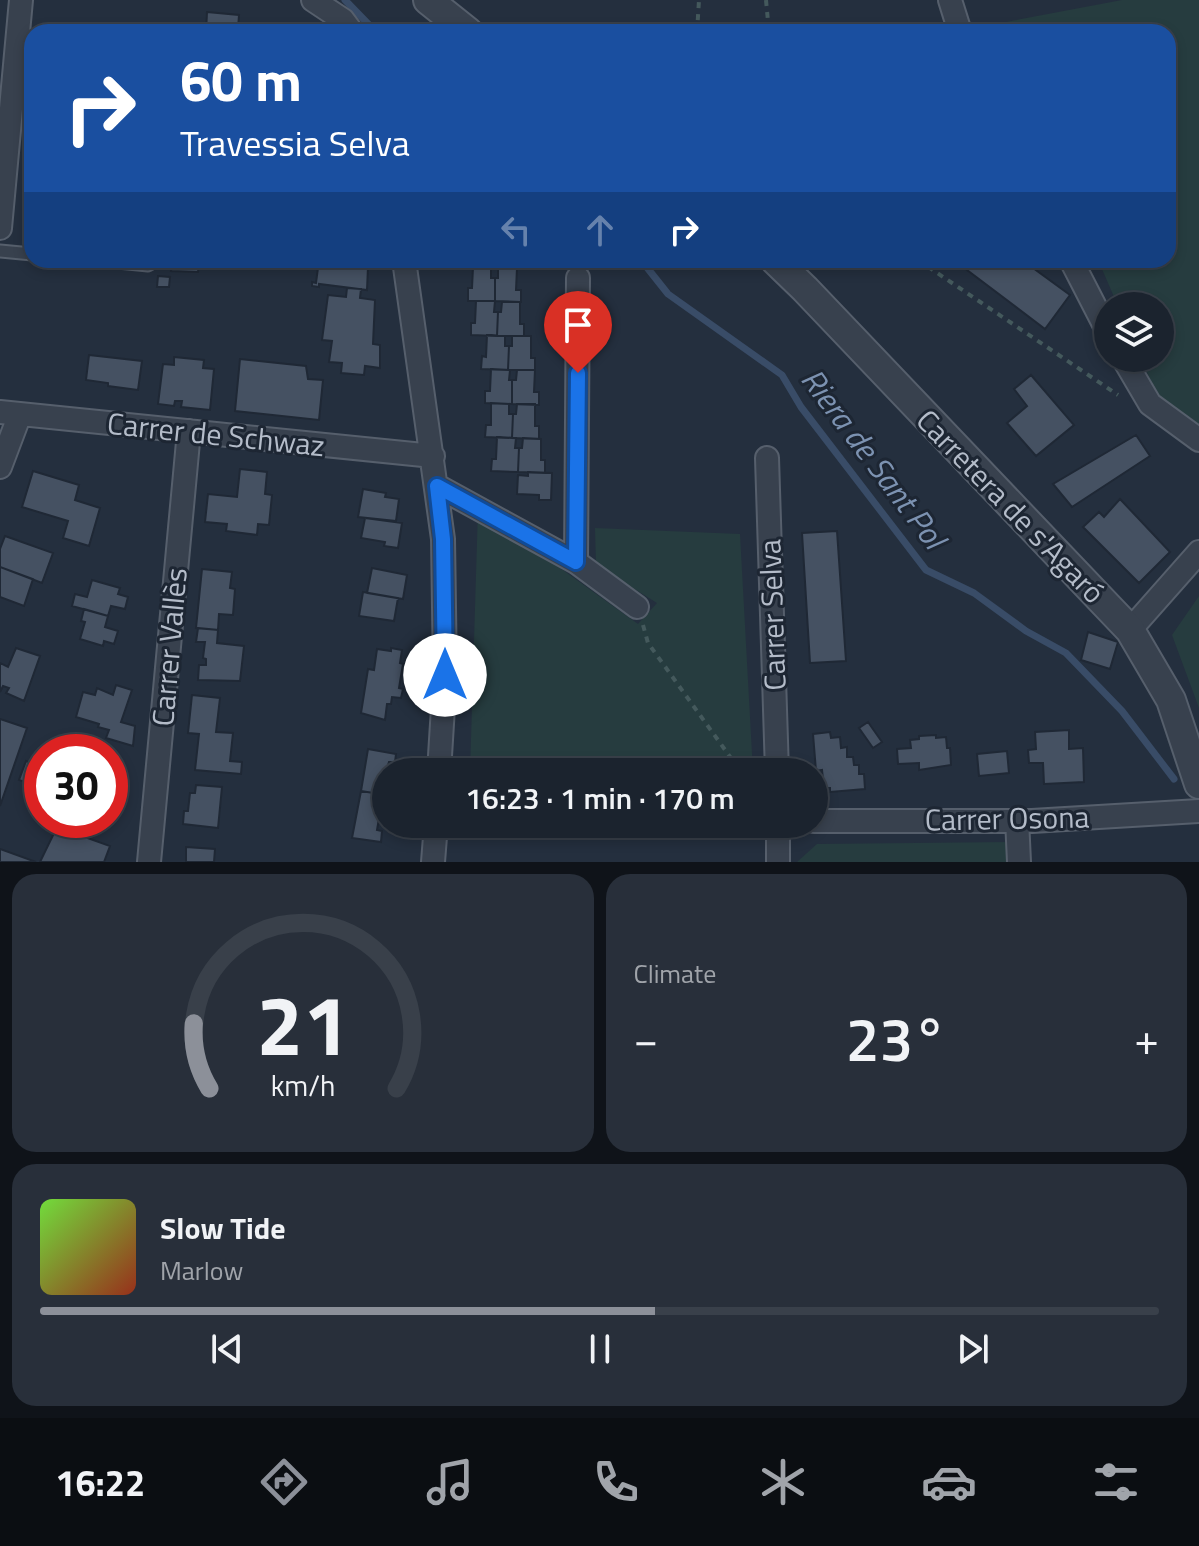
<!DOCTYPE html>
<html lang="en">
<head>
<meta charset="utf-8">
<style>
  :root { --surface:#1b232e; --page:#282f3a; --text:#f1f3f6; --muted:#a0a4aa; --line:#39404a; --accent:#8c9099 }
  body { margin:0; font-family:"Titillium Web",sans-serif; background:var(--page); color:var(--text); height:100vh; display:flex; flex-direction:column; font-size:30px; white-space:nowrap }
  * { box-sizing:border-box; margin:0 }
  p { font-size:26px; color:var(--muted) }
  .icon { flex:none; width:44px; height:44px; fill:none; stroke:currentColor; stroke-width:2; stroke-linecap:round; stroke-linejoin:round }
  .map { position:relative; height:862px; overflow:hidden }
  .sheet { display:flex; flex-direction:column; gap:12px; padding:12px; background:#0f1319; flex:1 }
  .sheet>* { flex:none }
  .banner { position:absolute; left:24px; top:24px; width:1152px; height:244px; border-radius:24px; box-shadow:0 4px 12px #0003,0 0 0 2px var(--line); background:#1a4fa0; color:#fff; overflow:hidden }
  .controls { position:absolute; left:1094px; top:292px; display:grid; gap:16px }
  .controls a { display:grid; place-items:center; width:80px; height:80px; border-radius:50%; background:var(--surface); box-shadow:0 4px 12px #0003,0 0 0 2px var(--line); font-size:40px }
  .speed { position:absolute; left:24px; top:734px; display:flex; gap:16px; font-size:40px; font-weight:700; text-align:center }
  .speed>* { display:grid; place-content:center; width:104px; height:104px; border-radius:50%; background:var(--surface); box-shadow:0 4px 12px #0003,0 0 0 2px var(--line); line-height:1 }
  .speed .limit { border:12px solid #d22; background:#fff; color:#111 }
  .pin { position:absolute; display:grid; place-items:center; width:68px; height:68px; color:#fff; margin:-82px -34px; border-radius:50% 50% 50% 0; rotate:-45deg; box-shadow:0 0 8px #0007 }
  .pin .icon { rotate:45deg }
  .me { position:absolute; width:88px; margin:-44px; rotate:0deg; stroke-linejoin:round; filter:drop-shadow(0 0 6px #0008) }
  .turn { display:flex; align-items:center; gap:28px; height:168px; padding:0 24px; font-size:36px }
  .turn .icon { width:104px; height:104px; stroke-width:2.5 }
  .turn b { display:block; font-size:56px; line-height:68px }
  .lanes { display:flex; align-items:center; height:76px; padding:0 24px; background:#0003; justify-content:center; gap:40px; direction:ltr }
  .lanes .off { opacity:.35 }
  .big { font-size:60px; font-weight:600; line-height:1.1 }
  .sheet .card { flex:1; display:flex; flex-direction:column; justify-content:center; gap:12px; min-width:0; padding:0 28px; border-radius:24px; background:var(--page) }
  .sheet .dial { align-items:center; gap:0 }
  .dial svg { height:208px; overflow:visible; fill:none; stroke:var(--line); stroke-width:7; stroke-linecap:round; text-anchor:middle }
  .dial text { fill:var(--text); stroke:none }
  .song { display:flex; align-items:center; gap:24px }
  .cover { width:96px; height:96px; border-radius:12px; background:linear-gradient(135deg,hsl(100 70% 55%),hsl(10 70% 35%)) }
  .played { height:8px; border-radius:4px; background:linear-gradient(90deg,var(--accent) 55%,var(--line) 55%) }
  .keys { display:flex; justify-content:space-around; direction:ltr }
  .heat { display:flex; justify-content:space-between; align-items:center; font-size:44px; direction:ltr }
  .sheet .tiles { flex:1; display:grid; gap:12px; grid-template-columns:1fr 1fr }
  .card:last-child { grid-column:span 2 }
  .trip { position:absolute; left:372px; top:758px; width:456px; height:80px; border-radius:40px; background:var(--surface); box-shadow:0 4px 12px #0003,0 0 0 2px var(--line); font-weight:600; line-height:80px; text-align:center }
  .menu { display:flex; height:128px; justify-content:space-around; align-items:center; background:#0b0e12; color:var(--muted) }
  .menu .icon { width:56px; height:56px }
  .menu .on { color:var(--accent) }
  .menu b { font-size:36px; color:var(--text) }
  .map>svg:first-child { display:block }
  .green { fill:#263c3f }
  .lines { fill:none; stroke-linecap:round; stroke-linejoin:round }
  .stream { stroke:#394c67; stroke-width:7 }
  .building { fill:#455162; stroke:#1f2835; stroke-width:2 }
  .service-casing { stroke:#565f6c; stroke-width:15 }
  .minor-casing { stroke:#565f6c; stroke-width:26 }
  .tertiary-casing { stroke:#565f6c; stroke-width:32 }
  .path { stroke:#44595c; stroke-width:4; stroke-dasharray:6 6; stroke-linecap:butt }
  .service { stroke:#38414e; stroke-width:11 }
  .minor { stroke:#38414e; stroke-width:22 }
  .tertiary { stroke:#38414e; stroke-width:28 }
  .route-casing { stroke:#114b97; stroke-width:20 }
  .route { stroke:#1a73e8; stroke-width:14 }
  .labels { text-anchor:middle; dominant-baseline:central; stroke-width:6; stroke-linejoin:round; paint-order:stroke }
  .street-label { font-size:30px; fill:#b4bcc9; stroke:#1d2633 }
  .water-label { font-size:32px; font-style:italic; fill:#7c92b1; stroke:#1d2633 }
</style>
</head>
<body>
<div class="map">
<svg width="1199" height="862" viewBox="0 0 1199 862">
  <rect width="100%" height="100%" fill="#242f3e"/>
  <path class="green" d="M1122,0H1199V426L1156,393L1141,358H1160V306H1118L1098,260H1168V32H998L995,24Z
    M478,509L638,624L657,603L596,565L595,528L740,534L753,772H470Z
    M1199,596V708L1172,635Z
    M1010,842L1011,862H797L817,844Z"/>
  <g class="lines">
    <path class="stream" d="M345,0L376,32
      M641,260L668,294L782,375L801,407L926,570L974,593L1026,631L1066,653L1122,711L1174,779"/>
  </g>
  <path class="building" d="M207,12L239,15L238,29L235,32H206Z
    M118,26H146V32H111Z
    M172,260H228V267L199,265L198,272L171,271Z
    M319,260H360V266L368,267L367,290L319,284V287L312,286V282L316,283Z
    M465,260H491V268L464,267Z
    M491,260H518V269L491,268Z
    M974,260H1022L1070,295L1045,329L967,270Z
    M473,267L491,268V278H495V301H468V288H472Z
    M498,268H517L516,290H521V302L495,301V278H498Z
    M158,276L170,277L169,287H157Z
    M347,288L361,289L360,298L375,300L373,344L380,345V368L365,366L364,375L341,373L342,363L329,362L332,341L322,340L328,295L346,297Z
    M476,301H495L494,312H498L497,336L471,335V323H475Z
    M502,302H520V324H524V336H497L498,312H501Z
    M487,335L505,336V346H509L508,370L481,369L482,356L486,357Z
    M512,336H531V358H535V370H508L509,346H512Z
    M89,355L142,361L138,390L108,386V383L86,380Z
    M174,357L204,360L203,368L214,369L210,410L181,407L182,401H175L174,406L158,404L163,364L174,365Z
    M240,359L306,366L308,379L323,380L319,420L235,411Z
    M491,369L510,370L509,380H512V404L485,403V391H490Z
    M517,370H535L534,392H539V405L512,404V380H516Z
    M1031,375L1074,425L1036,456L1007,423L1027,406L1014,389Z
    M491,403L509,404V414H513L512,438L485,437L486,425H491Z
    M517,404H535V426H539V439L512,438L513,414H516Z
    M1136,435L1150,456L1072,507L1053,484Z
    M497,437L516,438L515,448H519L518,472L491,471L492,459H496Z
    M523,438L541,439V460H545V473L518,472L519,448H522Z
    M240,469L267,472L265,494L272,495L269,525L258,524L257,535L226,531L227,524L205,522L208,494L237,497Z
    M33,471L79,485L75,500L100,508L89,546L63,538L68,521L22,507Z
    M528,472L552,473L551,500H539V495L517,494L518,475L528,476Z
    M363,489L386,493L385,497L399,499L396,521L358,517Z
    M1120,499L1170,552L1139,583L1083,527L1099,512L1104,517Z
    M365,518L402,523L398,548L384,546L385,542L361,538Z
    M837,531L846,661L810,663L802,533Z
    M5,536L53,553L42,583L0,567V549Z
    M0,567L33,579L24,606L0,597Z
    M372,568L407,575L403,599L367,593Z
    M202,569L232,572L230,588L235,589L233,615L219,614L218,630L196,628Z
    M92,580L120,588L118,594L128,597L125,609L111,606L108,616L72,606L75,594L87,597Z
    M363,592L398,598L394,621L359,616Z
    M84,609L108,616L105,627L118,631L114,644L104,641L103,646L80,639L85,622L81,621Z
    M198,628L218,630L217,643L244,646L240,681L198,680L199,665H206V659L203,658L205,642H196Z
    M1088,632L1118,642L1110,669L1081,660Z
    M16,648L40,656L24,701L6,693L9,688L3,686L0,692V663L8,667Z
    M391,648L402,650L400,663L403,664L399,688L403,689L401,698L392,697L391,704H387L385,720L361,713L368,669L374,670L377,649L391,651Z
    M116,685L132,690L121,722L135,726L133,746L106,738L109,730L98,727L99,724L76,717L83,692L95,695L97,688L113,695Z
    M192,695L220,698L216,732L233,733L230,761L242,762L241,774L195,770L199,734L188,733Z
    M0,719L27,728L0,806Z
    M868,722L882,742L873,748L859,728Z
    M1069,730V749L1083,748L1084,782L1044,784L1043,763H1029L1028,750L1036,749L1035,732Z
    M830,732L831,738L840,737L841,748L847,747V757H853L854,765H859V774H864L865,789L830,792V788H824L822,770L816,771L813,734Z
    M936,735V738L946,737L947,748H950L951,765L919,770V763L898,764L897,749L911,748L910,740L919,739V736Z
    M368,749L396,754L395,762H389L386,772V795L361,791Z
    M1007,751L1009,773L979,776L977,754Z
    M110,757L116,759L110,776Z
    M26,761L42,767V788L19,780Z
    M196,785L222,787L218,828L183,824L184,811H188L190,793H195Z
    M361,791L386,795V814L380,813L377,830L382,831L381,842L352,838Z
    M57,827L110,846L104,862H40Z
    M186,847L215,849L214,862H186Z
    M0,849L36,862H0Z"/>
  <g class="lines">
    <defs>
      <path id="service" d="M0,251L32,254
        M97,260L148,265L157,260"/>
      <path id="minor" d="M313,0L343,20L352,32
        M950,0L960,32
        M0,228L21,0
        M404,260L443,539L445,675L439,772
        M1071,260L1108,332
        M1123,358L1150,404L1199,440
        M0,412L433,456
        M767,458L777,772
        M0,467L20,414
        M437,486L576,562L637,607
        M576,562L578,278
        M1130,630L1199,552
        M1017,819L1019,862
        M814,821H1032L1199,811
        M778,824V862
        M149,862L189,431
        M433,862L436,824"/>
      <path id="tertiary" d="M428,0L468,32
        M775,260L805,289L1130,630L1171,700L1199,784"/>
    </defs>
    <use href="#service" class="service-casing"/>
    <use href="#minor" class="minor-casing"/>
    <use href="#tertiary" class="tertiary-casing"/>
    <path class="path" d="M766,0L769,32
      M697,32L699,0
      M918,260L1118,395
      M643,625L648,643L741,772"/>
    <use href="#service" class="service"/>
    <use href="#minor" class="minor"/>
    <use href="#tertiary" class="tertiary"/>
  </g>
  <g class="lines">
    <defs>
      <path id="route" d="M445,675L443,539L437,486L576,562L578,373"/>
    </defs>
    <use href="#route" class="route-casing"/>
    <use href="#route" class="route"/>
  </g>
  <g class="labels">
    <g class="street-label">
      <text transform="translate(216 434) rotate(6)">Carrer de Schwaz</text>
      <text transform="translate(1011 506) rotate(46)">Carretera de s'Agaró</text>
      <text transform="translate(772 615) rotate(-92)">Carrer Selva</text>
      <text transform="translate(169 647) rotate(-85)">Carrer Vallès</text>
      <text transform="translate(1007 818) rotate(-1)">Carrer Osona</text>
    </g>
    <g class="water-label">
      <text transform="translate(874 458) rotate(53)">Riera de Sant Pol</text>
    </g>
  </g>
</svg>
<div class="controls">
<a><svg class="icon" aria-label="layers" viewBox="0 0 24 24"><path d="M12 4l9 5-9 5-9-5zM3 14l9 5 9-5"/></svg></a>
</div>
<div class="speed"><div class="limit">30</div></div>
<div class="pin" style="left:578px;top:373px;background:#d93025"><svg class="icon" aria-label="arrive" viewBox="0 0 24 24"><path d="M6 21V4h12l-3 4 3 4H6"/></svg></div>
<svg class="me" style="left:445px;top:675px" viewBox="-20 -20 40 40"><circle r="19" fill="#fff"/><path d="M0-13L10 11 0 6-10 11z" fill="#1a73e8"/></svg>
<div class="trip">16:23 · 1 min · 170 m</div>
<div class="banner">
<div class="turn"><svg class="icon" aria-label="right" viewBox="0 0 24 24"><path d="M7 20v-9h11M14 6l5 5-5 5"/></svg><div><b>60 m</b>Travessia Selva</div></div>
<div class="lanes"><svg class="icon off" aria-label="left" viewBox="0 0 24 24"><path d="M17 20v-9H6M10 6l-5 5 5 5"/></svg><svg class="icon off" aria-label="ahead" viewBox="0 0 24 24"><path d="M12 20V5M6 11l6-6 6 6"/></svg><svg class="icon" aria-label="right" viewBox="0 0 24 24"><path d="M7 20v-9h11M14 6l5 5-5 5"/></svg></div>
</div>
</div>
<section class="sheet">
<div class="tiles">
<div class="card dial"><svg viewBox="0 0 100 80">
<path d="M14 69A42 42 0 1 1 86 69"/>
<path d="M14 69A42 42 0 0 1 8 44" stroke="#8c9099"/>
<text x="50" y="56" font-size="32" font-weight="700">21</text>
<text x="50" y="72" font-size="11">km/h</text>
</svg></div>
<div class="card"><p>Climate</p>
<div class="heat"><a>−</a><b class="big">23°</b><a>+</a></div>
</div>
<div class="card">
<div class="song"><i class="cover"></i><div><b>Slow Tide</b><p>Marlow</p></div></div>
<div class="played"></div>
<div class="keys"><svg class="icon" aria-label="previous" viewBox="0 0 24 24"><path d="M18 5L8 12l10 7zM5 5v14"/></svg><svg class="icon" aria-label="pause" viewBox="0 0 24 24"><path d="M8 5v14M16 5v14"/></svg><svg class="icon" aria-label="next" viewBox="0 0 24 24"><path d="M6 5l10 7-10 7zM19 5v14"/></svg></div>
</div>
</div>
</section>
<nav class="menu">
<b>16:22</b>
<svg class="icon on" aria-label="directions" viewBox="0 0 24 24"><path d="M12 3l9 9-9 9-9-9zM9 14v-3h6M13 9l2 2-2 2"/></svg>
<svg class="icon" aria-label="music" viewBox="0 0 24 24"><path d="M9 18V5l10-2v13"/><circle cx="6" cy="18" r="3"/><circle cx="16" cy="16" r="3"/></svg>
<svg class="icon" aria-label="phone" viewBox="0 0 24 24"><path d="M5 4h4l2 5-3 2q2 4 5 5l2-3 5 2v4C11 20 4 13 5 4z"/></svg>
<svg class="icon" aria-label="climate" viewBox="0 0 24 24"><path d="M12 3v18M4 7l16 10M4 17L20 7"/></svg>
<svg class="icon" aria-label="car" viewBox="0 0 24 24"><path d="M5 17H2v-5l4-1 3-4h7l3 4 3 1v5h-3M9 17h6M6 11h13"/><circle cx="7" cy="17" r="2"/><circle cx="17" cy="17" r="2"/></svg>
<svg class="icon" aria-label="filters" viewBox="0 0 24 24"><path d="M4 7h16M4 17h16"/><circle cx="9" cy="7" r="2"/><circle cx="15" cy="17" r="2"/></svg>
</nav>
</body>
</html>
